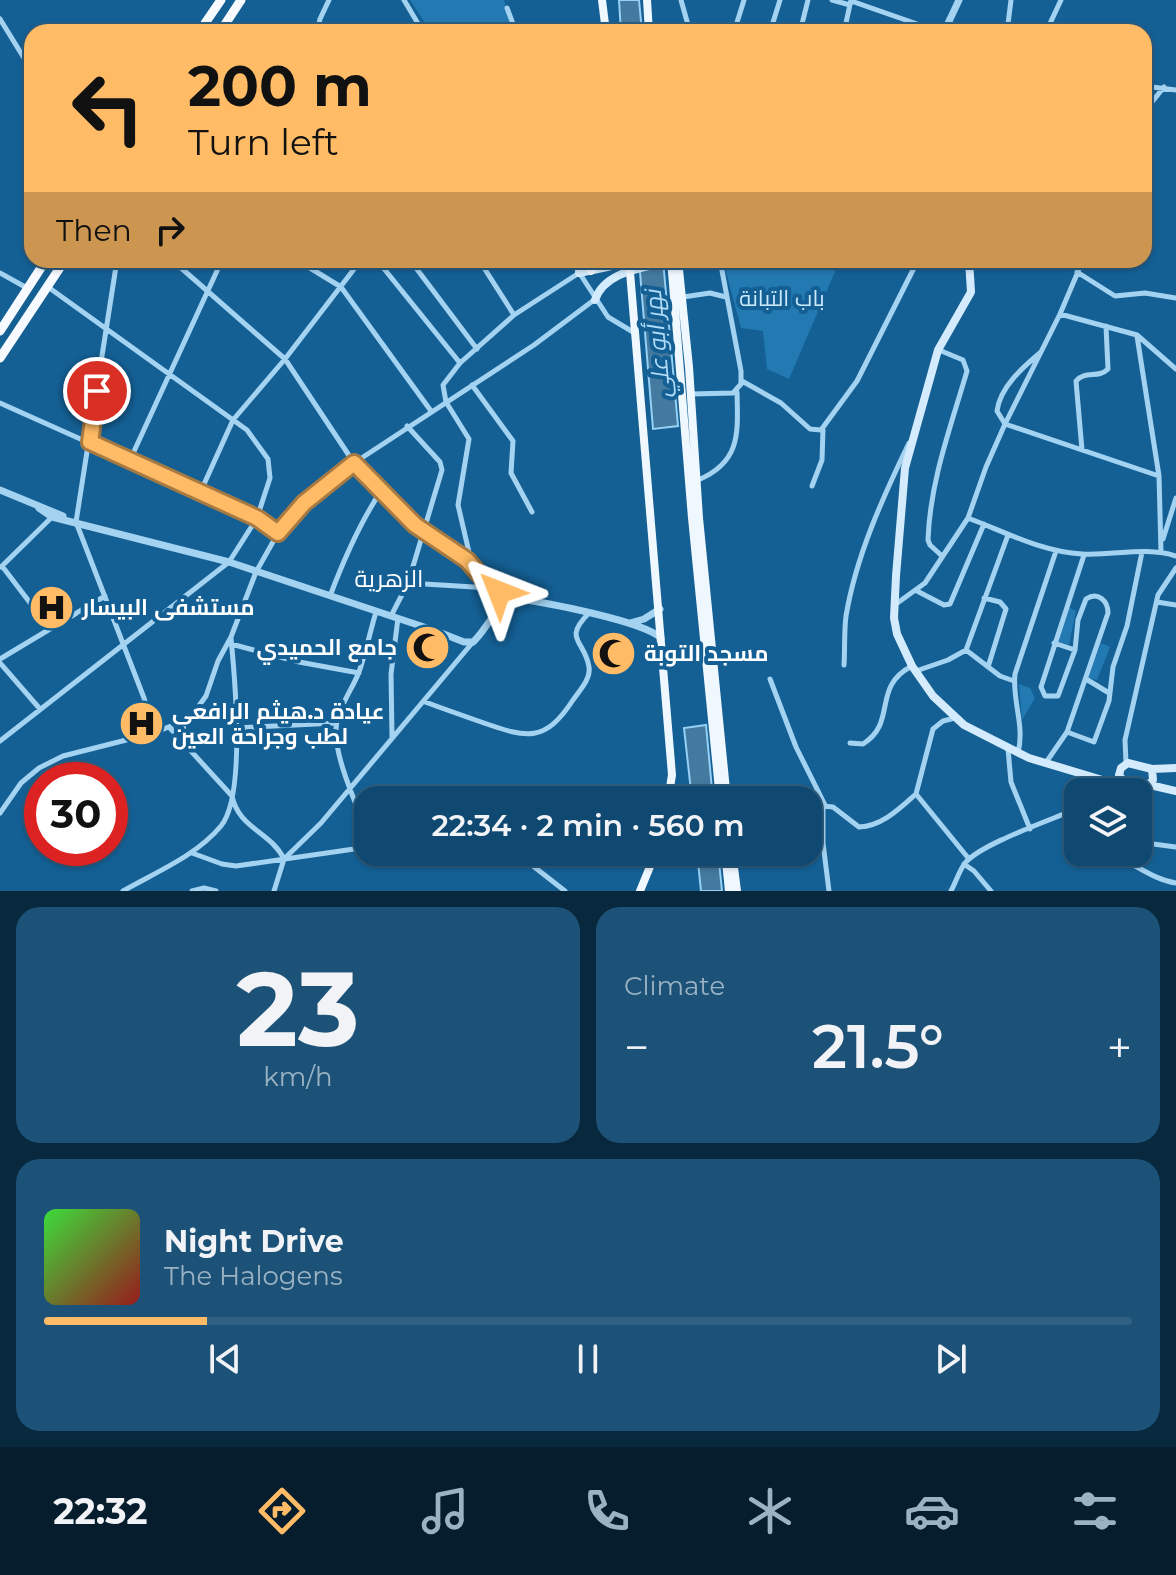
<!DOCTYPE html>
<html lang="en">
<head>
<meta charset="utf-8">
<style>
  :root { --surface:#0f4870; --page:#1d5278; --text:#f1f3f6; --muted:#9bb2c3; --line:#2f6083; --accent:#ffbb65 }
  body { margin:0; font-family:Montserrat,Cairo,sans-serif; background:var(--page); color:var(--text); height:100vh; display:flex; flex-direction:column; font-size:30px; white-space:nowrap }
  * { box-sizing:border-box; margin:0 }
  p { font-size:26px; color:var(--muted) }
  .icon { flex:none; width:44px; height:44px; fill:none; stroke:currentColor; stroke-width:2; stroke-linecap:round; stroke-linejoin:round }
  .map { position:relative; height:891px; overflow:hidden }
  .details { display:flex; flex-direction:column; gap:16px; padding:16px; background:#08283e; flex:1 }
  .details>* { flex:none }
  .hud { position:absolute; left:24px; top:24px; width:1128px; height:244px; border-radius:24px; box-shadow:0 2px 6px #0004,0 0 0 2px var(--line); background:#ffbb65; color:#111; overflow:hidden }
  .tools { position:absolute; left:1064px; top:778px; display:grid; gap:16px }
  .tools a { display:grid; place-items:center; width:88px; height:88px; border-radius:16px; background:var(--surface); box-shadow:0 2px 6px #0004,0 0 0 2px var(--line); font-size:40px }
  .speed { position:absolute; left:24px; top:762px; display:flex; gap:16px; font-size:40px; font-weight:700; text-align:center }
  .speed>* { display:grid; place-content:center; width:104px; height:104px; border-radius:50%; background:var(--surface); box-shadow:0 2px 6px #0004,0 0 0 2px var(--line); line-height:1 }
  .speed .limit { border:12px solid #d22; background:#fff; color:#111 }
  .pin { position:absolute; display:grid; place-items:center; width:68px; height:68px; color:#fff; margin:-34px; border:4px solid #fff; border-radius:50%; box-shadow:0 2px 8px #0007 }
  .me { position:absolute; width:88px; margin:-44px; rotate:315deg; stroke-linejoin:round; filter:drop-shadow(0 0 6px #0008) }
  .turn { display:flex; align-items:center; gap:28px; height:168px; padding:0 32px; font-size:36px }
  .turn .icon { width:104px; height:104px; stroke-width:2.5 }
  .turn b { display:block; font-size:56px; line-height:68px }
  .then { display:flex; align-items:center; height:76px; padding:0 32px; background:#0003; gap:16px; font-size:30px }
  .big { font-size:60px; font-weight:600; line-height:1.1 }
  .details .card { flex:1; display:flex; flex-direction:column; justify-content:center; gap:12px; min-width:0; padding:0 28px; border-radius:24px; background:var(--page) }
  .details .dial { align-items:center; gap:0 }
  .dial b { font-size:104px; line-height:1 }
  .song { display:flex; align-items:center; gap:24px }
  .cover { width:96px; height:96px; border-radius:12px; background:linear-gradient(135deg,hsl(120 70% 55%),hsl(0 70% 35%)) }
  .played { height:8px; border-radius:4px; background:linear-gradient(90deg,var(--accent) 15%,var(--line) 15%) }
  .keys { display:flex; justify-content:space-around; direction:ltr }
  .heat { display:flex; justify-content:space-between; align-items:center; font-size:44px; direction:ltr }
  .details .tiles { flex:1; display:grid; gap:16px; grid-template-columns:1fr 1fr }
  .card:last-child { grid-column:span 2 }
  .trip { position:absolute; left:354px; top:786px; width:468px; height:80px; border-radius:24px; background:var(--surface); box-shadow:0 2px 6px #0004,0 0 0 2px var(--line); font-weight:600; line-height:80px; text-align:center }
  .tab-bar { display:flex; height:128px; justify-content:space-around; align-items:center; background:#061d2d; color:var(--muted) }
  .tab-bar .icon { width:56px; height:56px }
  .tab-bar .on { color:var(--accent) }
  .tab-bar b { font-size:36px; color:var(--text) }
  .map>svg:first-child { display:block }
  .green { fill:#2379b2 }
  .water { fill:#447a9f; stroke:#96d0f5; stroke-width:2 }
  .lines { fill:none; stroke-linecap:round; stroke-linejoin:round }
  .minor { stroke:#a4d3f2; stroke-width:5 }
  .tertiary { stroke:#a4d3f2; stroke-width:7 }
  .secondary { stroke:#d3ebfc; stroke-width:8 }
  .primary { stroke:#eff7ff; stroke-width:8 }
  .trunk { stroke:#f7fbff; stroke-width:9 }
  .route-casing { stroke:#a67a42; stroke-width:20 }
  .route { stroke:#ffbb65; stroke-width:14 }
  .labels { text-anchor:middle; dominant-baseline:central; stroke-width:8; stroke-linejoin:round; paint-order:stroke }
  .park-label { font-size:22px; fill:#cbe9fd; stroke:#146095 }
  .poi-label { font-size:22px; font-weight:bold; fill:#fff; stroke:#146095; text-anchor:start }
  .water-label { font-size:24px; font-style:italic; fill:#b0dcf9; stroke:#146095 }
  .neighbourhood-label { font-size:24px; fill:#fff; stroke:#146095 }
</style>
</head>
<body>
<div class="map">
<svg width="1176" height="891" viewBox="0 0 1176 891">
  <rect width="100%" height="100%" fill="#146095"/>
  <path class="green" d="M410,0H504L513,32H431Z
    M732,260H815L837,267L789,379L767,369L763,331L741,328L725,268Z
    M1068,607L1076,611L1069,645L1056,641Z
    M1101,643L1110,647L1097,680L1088,678Z
    M1019,684L1030,688L1035,698L1022,720Z"/>
  <path class="water" d="M619,0H639L642,32H621Z
    M639,260H663L678,426L653,429Z
    M706,725L713,800H692L684,728Z
    M697,852H718L722,891H701Z"/>
  <g class="lines">
    <path class="minor" d="M404,0L423,32
      M681,0L690,32
      M832,0L850,5
      M851,1L940,32
      M507,8L516,32
      M0,19L32,71
      M317,32L320,19L329,0
      M734,32L744,0
      M770,32L780,0
      M800,32L808,0
      M844,32L851,0
      M1007,32L1011,0
      M1046,32L1061,0
      M1144,86L1176,90
      M1144,112L1164,87
      M117,260L76,522L144,698L154,733
      M172,260L285,359L354,463L397,507L415,525L467,560L491,588L511,599
      M297,260L341,287L431,411
      M377,260L460,363
      M410,260L477,349
      M479,260L514,315
      M571,260L608,317L633,332
      M483,265L492,260
      M1077,272L1115,296L1145,293L1176,298
      M0,273L27,288
      M683,297L710,293L726,297
      M1060,314L1083,260
      M1137,336L1159,476L1161,552
      M939,350L963,360L967,371C951,426 930,481 928,540L930,545L942,556
      M742,381L781,403L810,429L821,430L857,381L918,260
      M472,385L513,441L511,473L532,512
      M691,394L733,393L741,384V371L720,260
      M0,403L257,518L278,533
      M1082,450L1076,381C1085,370 1098,379 1108,369L1106,326
      M130,460L222,260
      M1159,476L1005,424L1060,314L1137,335L1176,369
      M698,480C741,462 738,433 737,392
      M812,486L822,460L823,430
      M200,493L233,420L285,359L361,260
      M968,518C1005,532 1042,552 1082,554C1114,556 1145,546 1176,556
      M1163,539L1176,498
      M1084,555L1041,687L1045,696H1058L1075,650L1078,620L1086,599C1098,591 1108,601 1108,613L1067,732L1094,742L1109,701L1113,667L1127,626L1142,552
      M472,565L458,505L469,439L446,402L443,385L460,363L514,315L579,273
      M2,566L50,629
      M1,567L52,517
      M408,583L490,588
      M917,591L944,605L950,604L984,524
      M330,596C344,559 359,524 381,491
      M984,598L1000,602L1006,609L988,667
      M1157,602L1176,605
      M896,604L925,583L968,518L986,467L1005,424L997,411C1000,387 1023,367 1041,352
      M391,616L408,583L442,470L440,462L407,426
      M1054,643L1075,650
      M231,644L299,662L359,673
      M966,650L1008,535
      M0,659L105,596
      M0,663L40,709
      M844,665C845,649 844,632 846,616C856,556 883,497 909,443
      M916,671L948,660L966,650L1000,676L1014,681
      M770,679L796,747L825,805
      M1086,679L1109,693
      M425,702C444,709 464,716 484,723C527,738 545,743 573,700C579,691 591,679 589,667C585,640 562,640 589,613
      M955,718L943,721L933,729L916,794L969,859
      M169,727L232,796C239,829 270,831 284,859
      M235,728L336,723
      M392,737L391,674L398,618
      M0,741L229,562L257,518L270,478L268,459L247,430L48,287
      M850,743L863,744C898,722 871,687 912,666
      M1008,749L1011,782L1030,829
      M1018,753C1025,725 1012,701 1015,674L1056,551
      M1126,763L1125,740L1158,595L1176,568
      M1045,764L1067,732
      M1112,792L1123,782
      M1070,812L1078,833
      M0,813L21,783L39,768L63,756L154,733L190,718L206,696L218,661L231,637L256,572L278,533L304,503L354,463L534,345L594,300
      M368,835C358,808 334,757 336,729C337,709 352,690 359,672C366,652 370,632 376,612
      M1138,842L1176,847
      M507,852L524,859L565,891
      M1099,852C1128,856 1148,879 1176,883
      M192,853L222,864L236,866L368,847
      M964,864L974,871L991,891
      M123,891C156,872 196,856 221,826C246,795 235,679 231,638
      M192,891L204,888L216,891
      M274,891L284,859L321,823L473,642
      M829,891L823,843V806L833,807L859,827C882,826 899,809 916,794
      M951,891C956,882 959,871 965,863C982,843 1052,820 1078,808"/>
    <path class="tertiary" d="M944,32L959,0
      M0,490L63,516
      M39,508L52,517L229,562L436,631L464,642H473C487,630 497,601 517,599C544,602 643,621 661,638
      M630,623L644,619L660,609"/>
    <path class="secondary" d="M969,260L971,292L938,350L905,468L896,576L894,618L897,634L912,666L933,696L964,725L1029,758L1109,782L1121,780
      M579,273L640,260
      M595,300C605,270 646,268 673,260
      M1152,769L1153,780L1147,786L1126,784L1119,775L1121,768L1128,763L1152,769L1176,768
      M1150,785L1176,791"/>
    <path class="primary" d="M602,0L606,32
      M647,0L649,32
      M629,260C642,432 659,603 672,775L668,800
      M671,260L692,518L720,800
      M678,260L689,367L699,518L727,800
      M591,271L602,260
      M725,852L729,891
      M732,852L737,891
      M640,891L656,852"/>
    <path class="trunk" d="M199,32L221,0
      M220,32L241,0
      M0,331L46,260
      M0,358L65,260"/>
  </g>
  <g class="lines">
    <defs>
      <path id="route" d="M97,391L90,442L257,518L278,533L304,503L354,463L415,525L467,560L491,588L499,592"/>
    </defs>
    <use href="#route" class="route-casing"/>
    <use href="#route" class="route"/>
  </g>
  <defs>
    <symbol id="hospital-disc" viewBox="-11 -11 22 22"><circle r="9.5" fill="#ffbb65" stroke="#146095"/><path d="M-5-5h3v3.5h4V-5h3V5h-3V1.5h-4V5h-3Z" fill="#111"/></symbol>
    <symbol id="mosque-disc" viewBox="-11 -11 22 22"><circle r="9.5" fill="#ffbb65" stroke="#146095"/><path d="M3.5-4.9A6 6 0 1 0 3.5 4.9A5 5 0 1 1 3.5-4.9Z" fill="#111"/></symbol>
  </defs>
  <g fill-rule="evenodd">
    <use href="#hospital-disc" x="26" y="582" width="51" height="51"/>
    <use href="#mosque-disc" x="402" y="622" width="51" height="51"/>
    <use href="#mosque-disc" x="588" y="628" width="51" height="51"/>
    <use href="#hospital-disc" x="116" y="698" width="51" height="51"/>
  </g>
  <g class="labels">
    <g class="park-label">
      <text x="782" y="298">باب التبانة</text>
    </g>
    <g class="poi-label">
      <text x="82" y="607">مستشفی البيسار</text>
      <text x="397" y="647" text-anchor="end">جامع الحميدي</text>
      <text x="644" y="653">مسجد التوبة</text>
      <text x="172" y="711">عيادة د.هيثم الرافعي<tspan x="172" dy="25">لطب وجراحة العين</tspan></text>
    </g>
    <g class="water-label">
      <text transform="translate(657 344) rotate(-95)">نهر أبو علي</text>
    </g>
    <g class="neighbourhood-label">
      <text x="389" y="578">الزهرية</text>
    </g>
  </g>
</svg>
<div class="tools">
<a><svg class="icon" aria-label="layers" viewBox="0 0 24 24"><path d="M12 4l9 5-9 5-9-5zM3 14l9 5 9-5"/></svg></a>
</div>
<div class="speed"><div class="limit">30</div></div>
<div class="pin" style="left:97px;top:391px;background:#d93025"><svg class="icon" aria-label="arrive" viewBox="0 0 24 24"><path d="M6 21V4h12l-3 4 3 4H6"/></svg></div>
<svg class="me" style="left:499px;top:592px" viewBox="-20 -20 40 40"><path d="M0-17L14 15 0 8-14 15z" fill="#ffbb65" stroke="#fff" stroke-width="4"/></svg>
<div class="trip">22:34 · 2 min · 560 m</div>
<div class="hud">
<div class="turn"><svg class="icon" aria-label="left" viewBox="0 0 24 24"><path d="M17 20v-9H6M10 6l-5 5 5 5"/></svg><div><b>200 m</b>Turn left</div></div>
<div class="then">Then<svg class="icon" aria-label="right" viewBox="0 0 24 24"><path d="M7 20v-9h11M14 6l5 5-5 5"/></svg></div>
</div>
</div>
<section class="details">
<div class="tiles">
<div class="card dial"><b>23</b><p>km/h</p></div>
<div class="card"><p>Climate</p>
<div class="heat"><a>−</a><b class="big">21.5°</b><a>+</a></div>
</div>
<div class="card">
<div class="song"><i class="cover"></i><div><b>Night Drive</b><p>The Halogens</p></div></div>
<div class="played"></div>
<div class="keys"><svg class="icon" aria-label="previous" viewBox="0 0 24 24"><path d="M18 5L8 12l10 7zM5 5v14"/></svg><svg class="icon" aria-label="pause" viewBox="0 0 24 24"><path d="M8 5v14M16 5v14"/></svg><svg class="icon" aria-label="next" viewBox="0 0 24 24"><path d="M6 5l10 7-10 7zM19 5v14"/></svg></div>
</div>
</div>
</section>
<nav class="tab-bar">
<b>22:32</b>
<svg class="icon on" aria-label="directions" viewBox="0 0 24 24"><path d="M12 3l9 9-9 9-9-9zM9 14v-3h6M13 9l2 2-2 2"/></svg>
<svg class="icon" aria-label="music" viewBox="0 0 24 24"><path d="M9 18V5l10-2v13"/><circle cx="6" cy="18" r="3"/><circle cx="16" cy="16" r="3"/></svg>
<svg class="icon" aria-label="phone" viewBox="0 0 24 24"><path d="M5 4h4l2 5-3 2q2 4 5 5l2-3 5 2v4C11 20 4 13 5 4z"/></svg>
<svg class="icon" aria-label="climate" viewBox="0 0 24 24"><path d="M12 3v18M4 7l16 10M4 17L20 7"/></svg>
<svg class="icon" aria-label="car" viewBox="0 0 24 24"><path d="M5 17H2v-5l4-1 3-4h7l3 4 3 1v5h-3M9 17h6M6 11h13"/><circle cx="7" cy="17" r="2"/><circle cx="17" cy="17" r="2"/></svg>
<svg class="icon" aria-label="filters" viewBox="0 0 24 24"><path d="M4 7h16M4 17h16"/><circle cx="9" cy="7" r="2"/><circle cx="15" cy="17" r="2"/></svg>
</nav>
</body>
</html>
